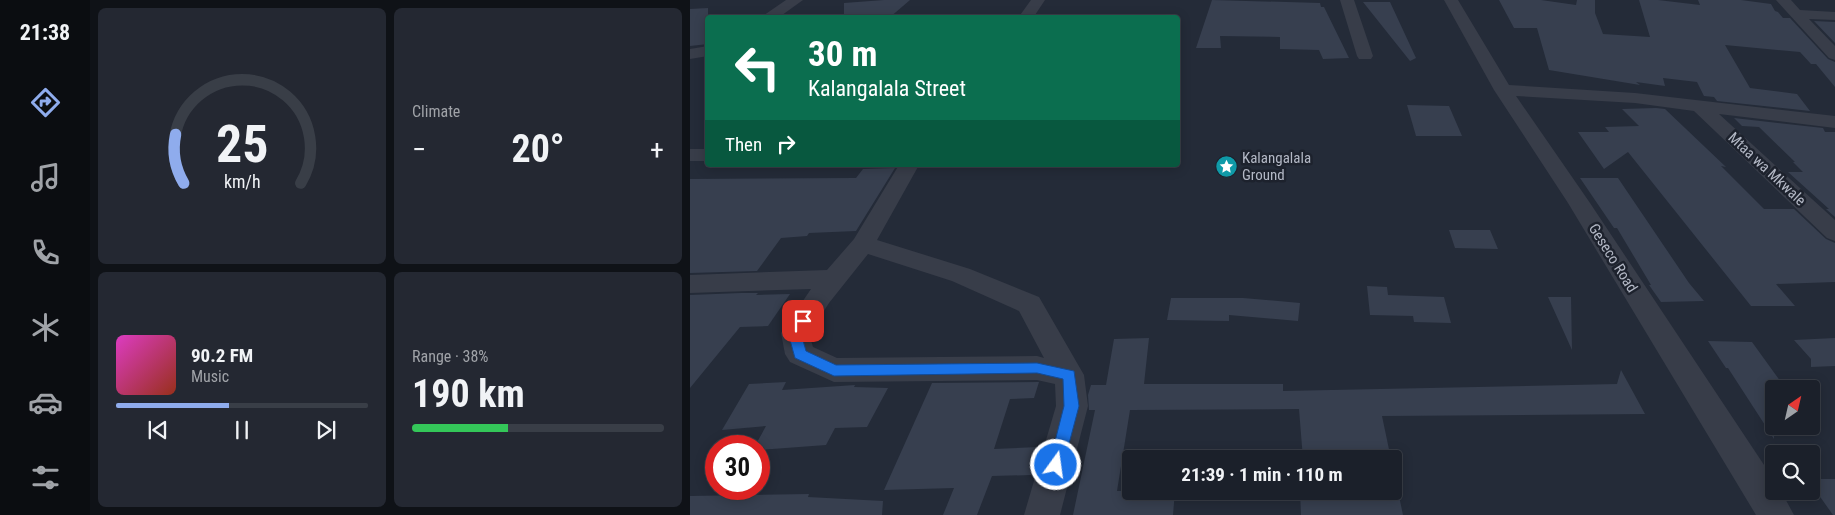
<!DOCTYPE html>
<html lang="en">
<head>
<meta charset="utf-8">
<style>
  :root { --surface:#1b202a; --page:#242832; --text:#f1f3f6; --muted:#a0a3a8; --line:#393e47; --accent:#8faced }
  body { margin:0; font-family:"Roboto Condensed",sans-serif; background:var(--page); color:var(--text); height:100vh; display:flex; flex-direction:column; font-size:19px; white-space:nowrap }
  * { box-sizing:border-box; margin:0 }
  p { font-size:16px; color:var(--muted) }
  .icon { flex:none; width:28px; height:28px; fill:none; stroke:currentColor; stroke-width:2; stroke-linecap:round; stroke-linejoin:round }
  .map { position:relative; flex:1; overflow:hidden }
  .sheet { display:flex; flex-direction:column; gap:8px; padding:8px; background:#0f1217; width:600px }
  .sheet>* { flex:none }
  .hud { position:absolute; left:15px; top:15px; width:475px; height:152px; border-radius:5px; box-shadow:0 2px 12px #0003,0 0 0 1px var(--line); background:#0b6e4f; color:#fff; overflow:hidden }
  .needle { width:32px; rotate:34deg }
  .tools { position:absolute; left:1075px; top:380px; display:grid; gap:10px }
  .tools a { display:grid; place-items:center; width:55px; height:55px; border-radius:5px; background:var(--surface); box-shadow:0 2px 12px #0003,0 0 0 1px var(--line); font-size:25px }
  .speed { position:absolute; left:15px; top:435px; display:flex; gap:10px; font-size:25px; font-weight:700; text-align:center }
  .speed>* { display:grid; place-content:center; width:65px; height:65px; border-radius:50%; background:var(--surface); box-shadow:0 2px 12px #0003,0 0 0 1px var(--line); line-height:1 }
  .speed .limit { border:8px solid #d22; background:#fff; color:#111 }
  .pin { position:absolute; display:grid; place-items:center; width:42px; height:42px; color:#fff; margin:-21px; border-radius:10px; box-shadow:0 2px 8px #0006 }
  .me { position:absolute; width:55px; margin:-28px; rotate:14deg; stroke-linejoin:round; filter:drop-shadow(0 0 4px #0008) }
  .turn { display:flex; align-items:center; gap:18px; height:105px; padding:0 20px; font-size:22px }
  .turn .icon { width:65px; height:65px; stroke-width:2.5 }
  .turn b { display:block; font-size:35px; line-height:42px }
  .then { display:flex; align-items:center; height:48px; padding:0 20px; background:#0003; gap:10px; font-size:19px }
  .big { font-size:38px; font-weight:700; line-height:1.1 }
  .sheet .card { flex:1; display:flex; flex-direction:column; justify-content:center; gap:8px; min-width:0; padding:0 18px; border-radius:8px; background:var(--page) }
  .sheet .dial { align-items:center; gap:0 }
  .dial svg { height:130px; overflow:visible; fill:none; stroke:var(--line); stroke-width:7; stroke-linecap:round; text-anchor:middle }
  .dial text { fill:var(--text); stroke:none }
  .song { display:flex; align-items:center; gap:15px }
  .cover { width:60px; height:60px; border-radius:8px; background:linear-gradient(135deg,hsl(310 70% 55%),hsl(10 70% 35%)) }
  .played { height:5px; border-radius:2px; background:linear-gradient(90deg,var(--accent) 45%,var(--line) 45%) }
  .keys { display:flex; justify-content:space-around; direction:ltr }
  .heat { display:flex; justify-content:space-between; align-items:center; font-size:28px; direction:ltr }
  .charge { height:8px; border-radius:4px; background:linear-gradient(90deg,#34c759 38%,var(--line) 0) }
  .sheet .tiles { flex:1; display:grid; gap:8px; grid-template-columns:repeat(2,1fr) }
  .trip { position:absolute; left:432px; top:450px; width:280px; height:50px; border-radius:5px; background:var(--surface); box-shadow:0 2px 12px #0003,0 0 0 1px var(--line); font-weight:700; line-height:50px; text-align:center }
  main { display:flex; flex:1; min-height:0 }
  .tab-bar { display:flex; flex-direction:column; width:90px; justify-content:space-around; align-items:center; background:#0b0d11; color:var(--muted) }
  .tab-bar .icon { width:35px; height:35px }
  .tab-bar .active { color:var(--accent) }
  .tab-bar b { font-size:22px; color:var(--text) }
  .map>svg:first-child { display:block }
  .building { fill:#373f4f }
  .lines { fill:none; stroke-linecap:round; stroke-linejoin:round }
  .street { fill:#383d49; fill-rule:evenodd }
  .route { fill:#1a73e8; stroke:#114b97 }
  .labels { text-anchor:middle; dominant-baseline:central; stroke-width:5; stroke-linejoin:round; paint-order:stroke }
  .poi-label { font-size:15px; fill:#b3b8c5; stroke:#1d222d; text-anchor:start }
  .street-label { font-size:15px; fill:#b3b8c5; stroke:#1d222d }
</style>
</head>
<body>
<main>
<nav class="tab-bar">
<b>21:38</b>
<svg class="icon active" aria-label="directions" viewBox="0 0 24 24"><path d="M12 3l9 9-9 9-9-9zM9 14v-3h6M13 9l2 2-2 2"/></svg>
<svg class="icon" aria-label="music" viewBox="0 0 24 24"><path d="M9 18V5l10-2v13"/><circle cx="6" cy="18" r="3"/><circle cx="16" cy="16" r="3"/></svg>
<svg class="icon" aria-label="phone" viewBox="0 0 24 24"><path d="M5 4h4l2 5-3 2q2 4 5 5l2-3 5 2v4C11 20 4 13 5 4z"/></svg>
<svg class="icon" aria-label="climate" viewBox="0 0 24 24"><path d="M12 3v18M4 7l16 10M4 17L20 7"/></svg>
<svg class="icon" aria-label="car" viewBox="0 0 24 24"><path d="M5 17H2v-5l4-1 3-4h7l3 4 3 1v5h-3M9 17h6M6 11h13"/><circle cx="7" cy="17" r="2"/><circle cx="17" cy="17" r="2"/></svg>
<svg class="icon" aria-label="filters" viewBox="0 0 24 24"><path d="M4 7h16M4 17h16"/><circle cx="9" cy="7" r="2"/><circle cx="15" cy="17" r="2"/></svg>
</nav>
<section class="sheet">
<div class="tiles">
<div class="card dial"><svg viewBox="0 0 100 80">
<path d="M14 69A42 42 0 1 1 86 69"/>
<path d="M14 69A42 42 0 0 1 9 39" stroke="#8faced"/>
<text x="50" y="56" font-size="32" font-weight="700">25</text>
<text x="50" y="72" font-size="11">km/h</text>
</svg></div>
<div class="card"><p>Climate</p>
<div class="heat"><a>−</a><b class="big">20°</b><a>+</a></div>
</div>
<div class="card">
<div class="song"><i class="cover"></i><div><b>90.2 FM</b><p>Music</p></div></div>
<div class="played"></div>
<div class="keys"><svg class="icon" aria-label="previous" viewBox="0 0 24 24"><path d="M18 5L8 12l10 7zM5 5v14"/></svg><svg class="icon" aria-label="pause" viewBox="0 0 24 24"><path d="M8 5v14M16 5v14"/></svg><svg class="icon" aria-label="next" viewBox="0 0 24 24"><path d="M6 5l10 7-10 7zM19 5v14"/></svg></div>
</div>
<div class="card"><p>Range · 38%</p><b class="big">190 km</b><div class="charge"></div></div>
</div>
</section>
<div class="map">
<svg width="1145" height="515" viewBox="0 0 1145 515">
  <rect width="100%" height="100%" fill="#242b38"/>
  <path class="building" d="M194,0H220L199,18H154V3Z
    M522,0L630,3L631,7H634L659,58L633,59L629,50L590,49V37L530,36L531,48H506Z
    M809,0H851L886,5L887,0H905V13L913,34L960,37L949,0H968L1010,5L1008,0H1051L1081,4L1085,11L1088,12L1093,18H1100L1138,59L1145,62V87L1126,64H1121L1110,52L1035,45L1060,88L1107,94L1120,111L1027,101L1024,97L1014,96L1007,82L973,78L975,86L946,82L950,85L859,70L847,28H824Z
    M673,2H700L726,58L720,61Z
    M18,8V44L0,46V9Z
    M1124,21L1145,22V43Z
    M717,105L759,106L772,136H726Z
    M966,108L975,109L1036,167L1031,166L1074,209H1104L1136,239L1145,243V282L1086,284L1105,306H1061L938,152L914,169L888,132H919L915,127L949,126L932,109Z
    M1044,118L1133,128L1135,132H1145V217L1136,209H1139L1098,172H1113L1103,162H1105L1069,127L1052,126Z
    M205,168L166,231L119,233L117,236L91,238L67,271L0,273V179L166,178L173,169Z
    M890,178H928L999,283L1014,301L971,302L959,285H961L927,228H924Z
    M759,230H800L808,249L765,248Z
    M677,286L697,287L698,295L754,297L761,323L724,322L723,316L680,315Z
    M51,293H68L66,295L100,294L78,326L50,327L0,388V295Z
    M858,297H881L882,350Z
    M481,298H553L610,303L608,321L539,315V321L477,320Z
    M459,338L454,384H593V391L927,384L931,370L955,414L692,416L701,459H613L609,409L440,410L427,491H485L483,515H383L405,410H399L398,395L401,385H416L424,339Z
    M1145,338V366L1121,367V359L1104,340Z
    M1018,341L1062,342L1096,389H1084V439L1038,368H1036Z
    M96,382L92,390L165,385L164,387L198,388L177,427L145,428L136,445L69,450V446H65L76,426L32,430L59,384Z
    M349,382L344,398L320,399L304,449L348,447L341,475L302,476L287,515H253L264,488L194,490L242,383Z
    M1121,479H1145V515H1143L1121,484Z
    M610,491H708L713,515H611Z
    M119,494L118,497L193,501L192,515H0V496Z"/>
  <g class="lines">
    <path class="street" d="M96,0H113L88,18H70Z
      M341,0H355L343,18H328Z
      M650,0H664L683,56L681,59H669L667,56Z
      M754,0H768L819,85L945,93L1145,116V128L1029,114L1145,220V241L1137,238L1004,111L945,103L826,96L900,203L1084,480V491H1091L1104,515H1066L878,203L804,90Z
      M1086,0H1101L1110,10L1145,12V20L1119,19L1145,46V60L1139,58Z
      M18,46V56L0,59V49Z
      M0,149H18V161H0Z
      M209,165H229L187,240L280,269L349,297L394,375L398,406L370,515H334L366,406L365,384L347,380L144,382L100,362L95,354L91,333L121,289L0,293V275L137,270L164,239ZM178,254L262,281L329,311L354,358L347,356L147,358L123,347L119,334L139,303Z"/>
  </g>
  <path class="route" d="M113,316L117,317L119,321L111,333L116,351L146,365L347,363L384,371L389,406L372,470L366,472L361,470L359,465L374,406L373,379L347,373L144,376L105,358L98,333L108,317Z"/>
  <defs>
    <symbol id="sight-disc" viewBox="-11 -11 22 22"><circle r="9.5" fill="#0f9aa8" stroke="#1d222d"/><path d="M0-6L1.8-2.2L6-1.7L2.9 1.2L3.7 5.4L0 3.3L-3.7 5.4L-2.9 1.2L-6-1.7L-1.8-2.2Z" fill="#fff"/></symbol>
  </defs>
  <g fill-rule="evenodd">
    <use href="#sight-disc" x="524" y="154" width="25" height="25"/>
  </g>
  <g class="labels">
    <g class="poi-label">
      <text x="552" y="158">Kalangalala<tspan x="552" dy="17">Ground</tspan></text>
    </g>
    <g class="street-label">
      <text transform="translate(1077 169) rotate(43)">Mtaa wa Mkwale</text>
      <text transform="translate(923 258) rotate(58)">Geseco Road</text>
    </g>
  </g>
</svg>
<div class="tools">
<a><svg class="needle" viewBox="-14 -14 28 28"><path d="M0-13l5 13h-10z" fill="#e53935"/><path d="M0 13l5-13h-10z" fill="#a0a3a8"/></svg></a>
<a><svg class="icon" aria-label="search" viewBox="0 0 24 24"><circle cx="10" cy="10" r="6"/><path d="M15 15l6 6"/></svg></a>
</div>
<div class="speed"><div class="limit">30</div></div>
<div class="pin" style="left:113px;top:321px;background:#d93025"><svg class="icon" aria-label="arrive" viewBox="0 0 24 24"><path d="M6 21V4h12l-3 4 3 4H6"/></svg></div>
<svg class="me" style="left:366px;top:465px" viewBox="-20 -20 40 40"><circle r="17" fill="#1a73e8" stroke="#fff" stroke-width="3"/><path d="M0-11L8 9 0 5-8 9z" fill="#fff"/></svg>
<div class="trip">21:39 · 1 min · 110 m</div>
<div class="hud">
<div class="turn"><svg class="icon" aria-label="left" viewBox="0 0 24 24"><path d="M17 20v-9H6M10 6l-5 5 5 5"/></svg><div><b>30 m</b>Kalangalala Street</div></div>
<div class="then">Then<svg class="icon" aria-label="right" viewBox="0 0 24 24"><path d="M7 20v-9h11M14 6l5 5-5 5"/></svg></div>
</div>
</div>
</main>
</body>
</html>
